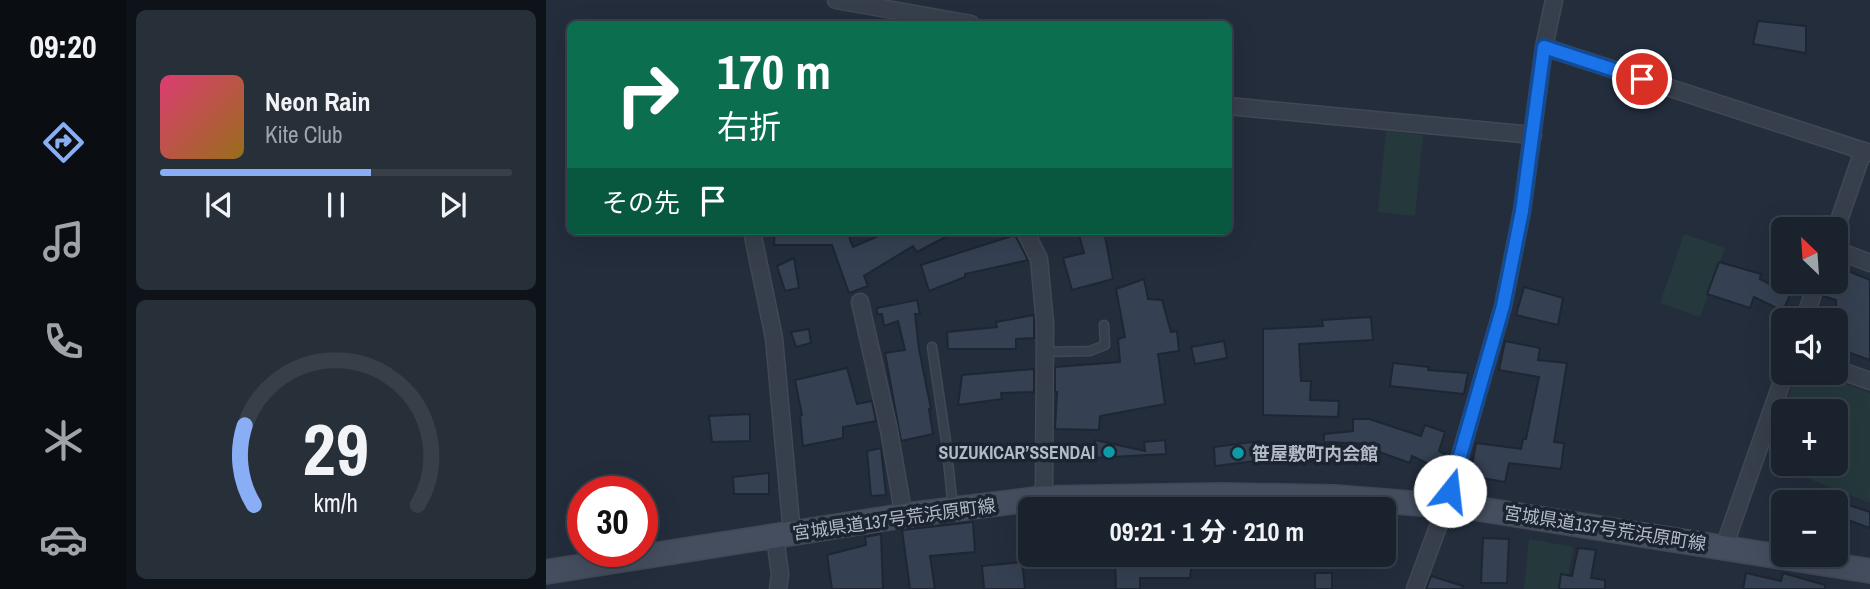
<!DOCTYPE html>
<html lang="ja">
<head>
<meta charset="utf-8">
<style>
  :root { --surface:#1a222d; --page:#272f39; --text:#f1f3f6; --muted:#9fa4aa; --line:#383f49; --accent:#89aef6 }
  body { margin:0; font-family:"Archivo Narrow","Noto Sans JP",sans-serif; background:var(--page); color:var(--text); height:100vh; display:flex; flex-direction:column; font-size:26px; white-space:nowrap }
  * { box-sizing:border-box; margin:0 }
  p { font-size:23px; color:var(--muted) }
  .icon { flex:none; width:38px; height:38px; fill:none; stroke:currentColor; stroke-width:2; stroke-linecap:round; stroke-linejoin:round }
  .map { position:relative; flex:1; overflow:hidden }
  .sheet { display:flex; flex-direction:column; gap:10px; padding:10px; background:#0e1319; width:420px }
  .sheet>* { flex:none }
  .banner { position:absolute; left:21px; top:21px; width:665px; height:214px; border-radius:10px; box-shadow:0 7px 28px #0002,0 0 0 2px var(--line); background:#0b6e4f; color:#fff; overflow:hidden }
  .needle { width:46px; rotate:335deg }
  .buttons { position:absolute; left:1225px; top:217px; display:grid; gap:14px }
  .buttons a { display:grid; place-items:center; width:77px; height:77px; border-radius:10px; background:var(--surface); box-shadow:0 7px 28px #0002,0 0 0 2px var(--line); font-size:35px }
  .speed { position:absolute; left:21px; top:476px; display:flex; gap:14px; font-size:35px; font-weight:700; text-align:center }
  .speed>* { display:grid; place-content:center; width:91px; height:91px; border-radius:50%; background:var(--surface); box-shadow:0 7px 28px #0002,0 0 0 2px var(--line); line-height:1 }
  .speed .limit { border:10px solid #d22; background:#fff; color:#111 }
  .pin { position:absolute; display:grid; place-items:center; width:60px; height:60px; color:#fff; margin:-30px; border:4px solid #fff; border-radius:50%; box-shadow:0 2px 7px #0007 }
  .me { position:absolute; width:77px; margin:-38px; rotate:16deg; stroke-linejoin:round; filter:drop-shadow(0 0 5px #0008) }
  .turn { display:flex; align-items:center; gap:24px; height:147px; padding:0 35px; font-size:32px }
  .turn .icon { width:91px; height:91px; stroke-width:2.5 }
  .turn b { display:block; font-size:49px; line-height:60px }
  .then { display:flex; align-items:center; height:66px; padding:0 35px; background:#0003; gap:14px; font-size:26px }
  .sheet .widget { flex:1; display:flex; flex-direction:column; justify-content:center; gap:10px; min-width:0; padding:0 24px; border-radius:10px; background:var(--page) }
  .sheet .dial { align-items:center; gap:0 }
  .dial svg { height:182px; overflow:visible; fill:none; stroke:var(--line); stroke-width:7; stroke-linecap:round; text-anchor:middle }
  .dial text { fill:var(--text); stroke:none }
  .song { display:flex; align-items:center; gap:21px }
  .cover { width:84px; height:84px; border-radius:10px; background:linear-gradient(135deg,hsl(340 70% 55%),hsl(40 70% 35%)) }
  .played { height:7px; border-radius:4px; background:linear-gradient(90deg,var(--accent) 60%,var(--line) 60%) }
  .keys { display:flex; justify-content:space-around; direction:ltr }
  .trip { position:absolute; left:472px; top:497px; width:378px; height:70px; border-radius:10px; background:var(--surface); box-shadow:0 7px 28px #0002,0 0 0 2px var(--line); font-weight:700; line-height:70px; text-align:center }
  main { display:flex; flex:1; min-height:0 }
  .tabs { display:flex; flex-direction:column; width:126px; justify-content:space-around; align-items:center; background:#0a0e12; color:var(--muted) }
  .tabs .icon { width:49px; height:49px }
  .tabs .on { color:var(--accent) }
  .tabs b { font-size:32px; color:var(--text) }
  .map>svg:first-child { display:block }
  .green { fill:#25393d }
  .building { fill:#354052; stroke:#1e2633; stroke-width:2 }
  .lines { fill:none; stroke-linecap:round; stroke-linejoin:round }
  .lane-casing { stroke:#404855; stroke-width:11 }
  .street-casing { stroke:#404855; stroke-width:19 }
  .secondary-casing { stroke:#404855; stroke-width:26 }
  .lane { stroke:#373f4c; stroke-width:8 }
  .street { stroke:#373f4c; stroke-width:16 }
  .secondary { stroke:#454e5f; stroke-width:23 }
  .route-casing { stroke:#114b97; stroke-width:18 }
  .route { stroke:#1a73e8; stroke-width:12 }
  .culture-dot { fill:#0f9aa8; stroke:#1c2431; stroke-width:2.5 }
  .labels { text-anchor:middle; dominant-baseline:central; stroke-width:7; stroke-linejoin:round; paint-order:stroke }
  .poi-label { font-size:18px; font-weight:bold; fill:#b2bac7; stroke:#1c2431; text-anchor:end }
  .street-label { font-size:18px; fill:#b2bac7; stroke:#1c2431 }
</style>
</head>
<body>
<main>
<nav class="tabs">
<b>09:20</b>
<svg class="icon on" aria-label="directions" viewBox="0 0 24 24"><path d="M12 3l9 9-9 9-9-9zM9 14v-3h6M13 9l2 2-2 2"/></svg>
<svg class="icon" aria-label="music" viewBox="0 0 24 24"><path d="M9 18V5l10-2v13"/><circle cx="6" cy="18" r="3"/><circle cx="16" cy="16" r="3"/></svg>
<svg class="icon" aria-label="phone" viewBox="0 0 24 24"><path d="M5 4h4l2 5-3 2q2 4 5 5l2-3 5 2v4C11 20 4 13 5 4z"/></svg>
<svg class="icon" aria-label="climate" viewBox="0 0 24 24"><path d="M12 3v18M4 7l16 10M4 17L20 7"/></svg>
<svg class="icon" aria-label="car" viewBox="0 0 24 24"><path d="M5 17H2v-5l4-1 3-4h7l3 4 3 1v5h-3M9 17h6M6 11h13"/><circle cx="7" cy="17" r="2"/><circle cx="17" cy="17" r="2"/></svg>
</nav>
<section class="sheet">
<div class="widget">
<div class="song"><i class="cover"></i><div><b>Neon Rain</b><p>Kite Club</p></div></div>
<div class="played"></div>
<div class="keys"><svg class="icon" aria-label="previous" viewBox="0 0 24 24"><path d="M18 5L8 12l10 7zM5 5v14"/></svg><svg class="icon" aria-label="pause" viewBox="0 0 24 24"><path d="M8 5v14M16 5v14"/></svg><svg class="icon" aria-label="next" viewBox="0 0 24 24"><path d="M6 5l10 7-10 7zM19 5v14"/></svg></div>
</div>
<div class="widget dial"><svg viewBox="0 0 100 80">
<path d="M14 69A42 42 0 1 1 86 69"/>
<path d="M14 69A42 42 0 0 1 10 34" stroke="#89aef6"/>
<text x="50" y="56" font-size="32" font-weight="700">29</text>
<text x="50" y="72" font-size="11">km/h</text>
</svg></div>
</section>
<div class="map">
<svg width="1324" height="589" viewBox="0 0 1324 589">
  <rect width="100%" height="100%" fill="#232d3c"/>
  <path class="green" d="M840,131L877,135L869,216L832,212Z
    M1138,234L1179,248L1154,317L1114,303Z
    M1250,373H1269L1324,393V503L1263,479L1270,464H1290V411H1262L1240,403Z
    M983,539L1028,547L1019,589H978Z"/>
  <path class="building" d="M1212,21L1260,26V53L1207,44Z
    M229,231H317L303,237L307,247L344,231H411L371,252L367,246L318,276L322,286L303,293L286,245H228Z
    M532,231H558L567,279L526,290L517,258L538,253Z
    M469,235L482,260L419,274V277L383,291L375,265Z
    M248,258L253,288L239,291L231,266Z
    M1173,262L1215,274L1214,279L1244,295L1237,311L1208,297L1204,308L1161,294Z
    M1290,266L1324,280V360L1290,348V300L1277,296L1281,282H1290Z
    M598,279L602,299L616,300L625,332L631,331L633,351L612,354L619,404L554,416L553,430L509,429L511,392H509V367L574,362L572,339L579,337L570,289Z
    M978,287L1017,298L1012,325L970,315Z
    M371,300L374,314H369L373,349L385,409H383L387,434L355,441L339,353L359,350L352,321L338,326L336,314H331V308Z
    M488,315V338L470,339V349H402L401,332L451,327L450,322Z
    M825,317L827,340L753,344L755,381H765L764,400L793,401L792,417L717,415V329L777,326L776,320Z
    M263,329L265,343L250,347L245,332Z
    M678,341L681,358L649,364L645,347Z
    M959,341L994,348L992,360L1021,363L1008,442L1018,443L1015,469L963,463L959,482L924,476L930,443L975,449L977,439H980L993,377L953,370Z
    M847,363L883,367L882,370L922,373L918,394L844,386Z
    M301,368L311,404L326,401L330,421L297,427V438L257,446L254,416L256,415L249,380Z
    M488,369V392L455,393L456,399L412,405L416,375Z
    M204,414V441L166,442L163,416Z
    M807,419H823L875,436L879,425L899,432L893,451L899,454L893,469L866,456L864,463L825,449L827,444L778,442V434L807,431Z
    M549,440L599,451L598,442L619,440L620,454L547,458Z
    M714,441L717,460L669,466L668,447Z
    M335,448L340,495L325,496L321,451Z
    M223,473V494H188L187,477Z
    M1290,501L1324,512V528L1305,521L1293,552L1290,551Z
    M427,522L429,552L384,556L389,589H364L356,530Z
    M335,534L337,589H286L281,555L320,545L319,537Z
    M937,538L963,539L961,583H935Z
    M1032,548L1050,550L1045,578L1059,580V589H1013L1015,574L1026,576Z
    M569,555H647L644,578H594V589H570Z
    M476,562L479,589H438L436,566Z
    M769,573H786V589H769Z
    M1200,573L1235,581L1237,573L1279,585V589H1197Z
    M885,576L917,586L916,589H880Z"/>
  <g class="lines">
    <defs>
      <path id="lane" d="M386,347L400,441L406,499
        M499,352L544,351L559,345L558,325"/>
      <path id="street" d="M290,0L425,24
        M998,47L1324,153
        M682,106L987,135
        M1290,229L1317,151
        M206,231L228,338L246,534
        M479,231L493,259L499,324L498,498
        M1290,250L1324,263
        M314,302L343,430L356,506
        M1258,320L1271,282
        M1290,369L1324,381
        M229,537L234,574L232,589
        M1178,547L1239,373
        M869,589L900,505L957,306L976,211L998,47L1008,0"/>
      <path id="secondary" d="M0,572L362,515L498,498L677,495L788,497L927,508L1324,571"/>
    </defs>
    <use href="#lane" class="lane-casing"/>
    <use href="#street" class="street-casing"/>
    <use href="#secondary" class="secondary-casing"/>
    <use href="#lane" class="lane"/>
    <use href="#street" class="street"/>
    <use href="#secondary" class="secondary"/>
  </g>
  <g class="lines">
    <defs>
      <path id="route" d="M904,491L957,306L976,211L998,47L1096,79"/>
    </defs>
    <use href="#route" class="route-casing"/>
    <use href="#route" class="route"/>
  </g>
  <g class="culture-dot">
    <circle cx="563" cy="452" r="7"/>
    <circle cx="692" cy="453" r="7"/>
  </g>
  <g class="labels">
    <g class="poi-label">
      <text x="549" y="452">SUZUKICAR’SSENDAI</text>
      <text x="706" y="453" text-anchor="start">笹屋敷町内会館</text>
    </g>
    <g class="street-label">
      <text transform="translate(348 519) rotate(-8)">宮城県道137号荒浜原町線</text>
      <text transform="translate(1059 528) rotate(9)">宮城県道137号荒浜原町線</text>
    </g>
  </g>
</svg>
<div class="buttons">
<a><svg class="needle" viewBox="-14 -14 28 28"><path d="M0-13l5 13h-10z" fill="#e53935"/><path d="M0 13l5-13h-10z" fill="#9fa4aa"/></svg></a>
<a><svg class="icon" aria-label="sound" viewBox="0 0 24 24"><path d="M4 9h4l5-4v14l-5-4H4zM17 9q2 3 0 6"/></svg></a>
<a>+</a>
<a>−</a>
</div>
<div class="speed"><div class="limit">30</div></div>
<div class="pin" style="left:1096px;top:79px;background:#d93025"><svg class="icon" aria-label="arrive" viewBox="0 0 24 24"><path d="M6 21V4h12l-3 4 3 4H6"/></svg></div>
<svg class="me" style="left:904px;top:491px" viewBox="-20 -20 40 40"><circle r="19" fill="#fff"/><path d="M0-13L10 11 0 6-10 11z" fill="#1a73e8"/></svg>
<div class="trip">09:21 · 1 分 · 210 m</div>
<div class="banner">
<div class="turn"><svg class="icon" aria-label="right" viewBox="0 0 24 24"><path d="M7 20v-9h11M14 6l5 5-5 5"/></svg><div><b>170 m</b>右折</div></div>
<div class="then">その先<svg class="icon" aria-label="arrive" viewBox="0 0 24 24"><path d="M6 21V4h12l-3 4 3 4H6"/></svg></div>
</div>
</div>
</main>
</body>
</html>
